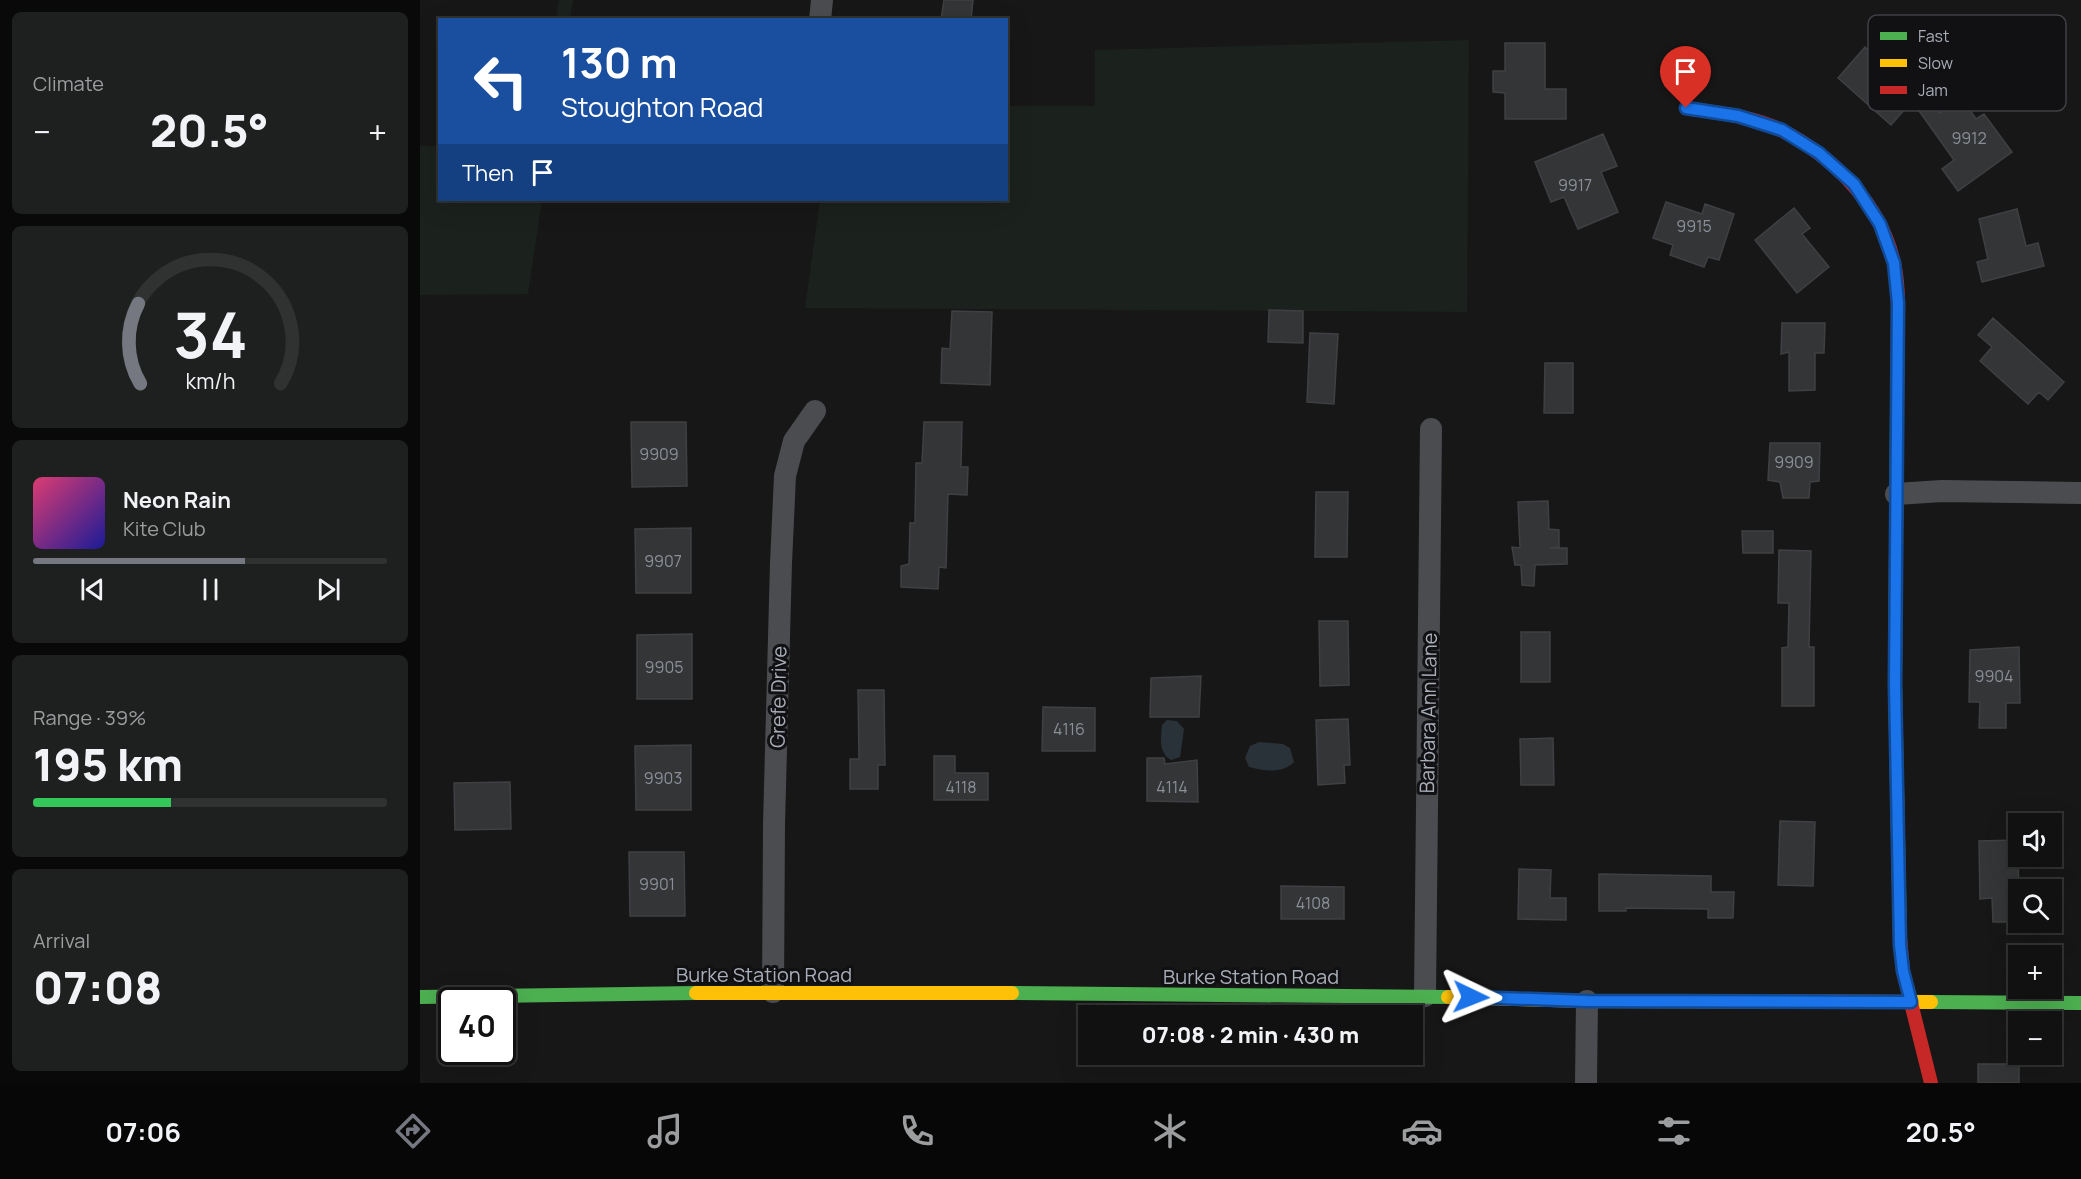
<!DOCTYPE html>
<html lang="en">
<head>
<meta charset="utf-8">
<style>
  :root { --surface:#111; --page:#1e1f1f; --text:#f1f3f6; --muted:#9c9d9f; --line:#303131; --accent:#757880 }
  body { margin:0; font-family:Manrope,sans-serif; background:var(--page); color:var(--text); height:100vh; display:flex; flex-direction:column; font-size:22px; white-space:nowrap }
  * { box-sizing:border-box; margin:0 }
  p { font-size:20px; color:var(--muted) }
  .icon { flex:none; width:33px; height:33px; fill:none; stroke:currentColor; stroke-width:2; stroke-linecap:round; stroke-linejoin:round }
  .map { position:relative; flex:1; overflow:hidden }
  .sheet { display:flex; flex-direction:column; gap:12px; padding:12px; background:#090909; width:420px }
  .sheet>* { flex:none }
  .banner { position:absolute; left:18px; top:18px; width:570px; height:183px; border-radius:0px; box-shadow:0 6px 24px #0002,0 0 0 2px var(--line); background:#1a4fa0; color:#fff; overflow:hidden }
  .controls { position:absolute; left:1588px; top:813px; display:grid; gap:12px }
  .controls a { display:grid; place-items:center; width:54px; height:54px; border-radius:0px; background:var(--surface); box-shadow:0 6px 24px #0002,0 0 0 2px var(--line); font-size:30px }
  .speed { position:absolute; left:18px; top:987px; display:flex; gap:12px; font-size:30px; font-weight:700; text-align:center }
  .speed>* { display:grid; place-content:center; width:78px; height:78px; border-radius:50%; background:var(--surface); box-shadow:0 6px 24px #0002,0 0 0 2px var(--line); line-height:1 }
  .speed .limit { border:3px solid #111; border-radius:9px; background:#fff; color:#111 }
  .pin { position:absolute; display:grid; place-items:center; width:51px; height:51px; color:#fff; margin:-62px -26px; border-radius:50% 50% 50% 0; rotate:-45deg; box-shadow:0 0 6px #0007 }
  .pin .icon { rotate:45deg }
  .me { position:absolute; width:66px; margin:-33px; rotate:92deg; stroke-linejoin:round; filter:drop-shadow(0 0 4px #0008) }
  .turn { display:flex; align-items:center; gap:21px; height:126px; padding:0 24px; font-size:27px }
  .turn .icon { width:78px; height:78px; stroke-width:2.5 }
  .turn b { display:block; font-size:42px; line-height:51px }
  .then { display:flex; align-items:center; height:57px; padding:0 24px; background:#0003; gap:12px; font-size:22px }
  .big { font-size:45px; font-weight:800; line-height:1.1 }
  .sheet .card { flex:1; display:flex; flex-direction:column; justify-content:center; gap:9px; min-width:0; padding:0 21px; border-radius:9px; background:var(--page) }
  .sheet .dial { align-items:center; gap:0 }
  .dial svg { height:156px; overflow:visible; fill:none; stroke:var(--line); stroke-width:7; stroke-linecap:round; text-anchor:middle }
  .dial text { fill:var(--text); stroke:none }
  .song { display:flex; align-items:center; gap:18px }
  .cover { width:72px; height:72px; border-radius:9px; background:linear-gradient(135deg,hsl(340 70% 55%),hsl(240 70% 35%)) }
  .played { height:6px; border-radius:3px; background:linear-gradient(90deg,var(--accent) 60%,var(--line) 60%) }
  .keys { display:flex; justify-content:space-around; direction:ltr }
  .heat { display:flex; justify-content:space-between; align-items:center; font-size:33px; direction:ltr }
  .charge { height:9px; border-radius:4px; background:linear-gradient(90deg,#34c759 39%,var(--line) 0) }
  .trip { position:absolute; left:658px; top:1005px; width:345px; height:60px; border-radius:0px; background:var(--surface); box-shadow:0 6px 24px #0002,0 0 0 2px var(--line); font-weight:800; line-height:60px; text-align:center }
  .menu { display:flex; height:96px; justify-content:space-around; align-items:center; background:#070707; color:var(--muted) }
  .menu .icon { width:42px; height:42px }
  .menu .on { color:var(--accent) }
  .menu b { font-size:27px; color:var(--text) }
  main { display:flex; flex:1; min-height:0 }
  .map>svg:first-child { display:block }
  .green { fill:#1b211c }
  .water { fill:#2a3239 }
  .building { fill:#343537; stroke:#3f4043; stroke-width:1.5 }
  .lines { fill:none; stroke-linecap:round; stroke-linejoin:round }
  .street { stroke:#4b4c50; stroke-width:22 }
  .fast { stroke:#4caf50; stroke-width:14 }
  .slow { stroke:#ffc107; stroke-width:14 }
  .jam { stroke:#c62828; stroke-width:14 }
  .route-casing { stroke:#114b97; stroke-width:15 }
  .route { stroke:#1a73e8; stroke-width:10 }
  .labels { text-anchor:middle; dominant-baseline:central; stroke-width:6; stroke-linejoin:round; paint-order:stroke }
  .number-label { font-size:16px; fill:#8b8f98 }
  .street-label { font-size:20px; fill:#a8adb8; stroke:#111113 }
  .key { fill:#111113; stroke:#3e4045; stroke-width:1.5 }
  .key-label { font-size:16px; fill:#a8adb8 }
</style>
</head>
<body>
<main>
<section class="sheet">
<div class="card"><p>Climate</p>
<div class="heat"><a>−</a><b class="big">20.5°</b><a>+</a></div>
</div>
<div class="card dial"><svg viewBox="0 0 100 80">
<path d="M14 69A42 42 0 1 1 86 69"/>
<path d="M14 69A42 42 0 0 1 13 28" stroke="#757880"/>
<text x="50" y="56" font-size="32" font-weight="700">34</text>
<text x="50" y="72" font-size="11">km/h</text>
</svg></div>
<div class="card">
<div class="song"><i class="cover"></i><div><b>Neon Rain</b><p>Kite Club</p></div></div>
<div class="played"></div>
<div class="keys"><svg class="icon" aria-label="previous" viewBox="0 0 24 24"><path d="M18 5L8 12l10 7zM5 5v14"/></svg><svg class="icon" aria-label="pause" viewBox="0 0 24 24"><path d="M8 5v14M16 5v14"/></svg><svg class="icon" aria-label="next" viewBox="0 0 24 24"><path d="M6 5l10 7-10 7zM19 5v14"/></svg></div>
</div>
<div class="card"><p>Range · 39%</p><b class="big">195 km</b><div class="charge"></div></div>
<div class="card"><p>Arrival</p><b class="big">07:08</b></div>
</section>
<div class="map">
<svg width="1661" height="1083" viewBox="0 0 1661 1083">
  <rect width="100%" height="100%" fill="#171717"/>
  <path class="green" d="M139,0H153L150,19H136Z
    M1049,40L1047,312L385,308L400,200H586L587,106H675V50Z
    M0,146H19L20,200H122L108,294L0,295Z"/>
  <path class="water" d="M747,720L757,721L764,729L760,757L751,760C738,752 741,739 742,725Z
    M839,742L863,744L870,748L874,762C862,774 844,771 829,767L825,758L830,746Z"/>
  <path class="building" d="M524,0H553L551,20H521Z
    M1085,43H1125V89H1146V119H1085V93L1073,92V71H1085Z
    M1445,47L1520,113L1542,98L1556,119L1564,114L1592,152L1538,191L1522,169L1534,160L1492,101L1471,125L1418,78Z
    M1183,134L1197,166L1181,172L1198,212L1158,229L1144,197L1131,202L1115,162Z
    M1246,202L1282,214L1285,204L1314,214L1299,260L1288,257L1284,267L1250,255L1253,245L1233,238Z
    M1374,208L1390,228L1382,234L1409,267L1377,293L1335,240Z
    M1597,209L1606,246L1618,243L1624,266L1562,282L1557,262L1568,259L1559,219Z
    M849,310L883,311V343L848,342Z
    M532,311L572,312L570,385L521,383L522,348L530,349Z
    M1573,318L1644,382L1628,400L1619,392L1608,404L1560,361L1572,347L1558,335Z
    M1362,323H1405L1404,353H1395V390L1369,391V352L1361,354Z
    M890,333L918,334L914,404L887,402Z
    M1125,363H1153V413H1124Z
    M211,422H266L267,486L212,487Z
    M504,422H542L541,467H548L547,495L528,494L526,568L519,567L518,589L481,587V566L489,564L490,523H495L496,463H502Z
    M1350,443H1400L1399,481L1390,482L1389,498H1363L1360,482L1348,480Z
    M896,492H928L927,557H895Z
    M1128,501L1129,529L1139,530V547L1129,548H1147V564L1115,565L1114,586L1102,585L1101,565H1095L1092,547L1100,548L1098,502Z
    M271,528V593H216L215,529Z
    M1322,531H1353V553H1323Z
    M1359,550L1391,551L1389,647H1394V706H1362V648L1368,647L1369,603H1358Z
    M899,621H928L929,685L900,686Z
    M1101,632H1130V682H1101Z
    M272,634V699H217V635Z
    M1599,647L1600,703H1586V728H1559L1560,702H1549L1550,650Z
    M781,676L779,717H730L731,678Z
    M438,690H464L465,765H458V789H430V759H439Z
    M623,707L675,708V751H622Z
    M928,719L930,765H924L925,783L898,785L896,720Z
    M1133,738L1134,785H1101L1100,739Z
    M271,745V810H216L215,746Z
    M514,756H535V773H568V800H514Z
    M727,758H744L745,764L777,760L778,802L727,801Z
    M90,782L91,829L35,830L34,783Z
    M1360,821L1395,822L1393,886L1358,885Z
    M1598,840L1599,922H1573L1572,898L1560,899L1559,841Z
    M209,852H264L265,916H210Z
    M1099,869L1131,870L1130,898H1146V920L1098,919Z
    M1179,874L1291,876V892H1314L1313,918H1288V909L1206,908V911H1179Z
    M861,886L924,887V919H861Z
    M1558,1064H1599V1083H1558Z"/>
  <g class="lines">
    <path class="street" d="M400,20L402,0
      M1476,494L1522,491L1661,493
      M353,992L354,824L361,563L365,476L374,441L395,411
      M1005,996L1011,429
      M1166,1083L1167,1001"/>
    <path class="fast" d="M1477,413L1475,685L1480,937
      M592,993L1028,997
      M0,997L276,993
      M1511,1002L1661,1003"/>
    <path class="slow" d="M276,993H592
      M1028,997L1167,1001L1511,1002"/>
    <path class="jam" d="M1266,108C1298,113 1334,116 1363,131C1415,158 1461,205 1474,263C1479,285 1478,309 1478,331C1478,359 1477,386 1477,413
      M1480,937L1483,971L1511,1083"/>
  </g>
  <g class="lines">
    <defs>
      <path id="route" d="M1051,997L1167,1001L1491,1002L1483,971L1480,945L1475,685L1478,303L1474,263L1460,224L1434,184L1399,153L1362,130L1318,116L1266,108"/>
    </defs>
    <use href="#route" class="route-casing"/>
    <use href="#route" class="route"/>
  </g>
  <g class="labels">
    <g class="number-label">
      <text x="1549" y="138">9912</text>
      <text x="1155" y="185">9917</text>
      <text x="1274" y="226">9915</text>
      <text x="239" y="454">9909</text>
      <text x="1374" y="462">9909</text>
      <text x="243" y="561">9907</text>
      <text x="244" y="667">9905</text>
      <text x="1574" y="676">9904</text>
      <text x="649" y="729">4116</text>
      <text x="243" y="778">9903</text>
      <text x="541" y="787">4118</text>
      <text x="752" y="787">4114</text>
      <text x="237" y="884">9901</text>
      <text x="893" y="903">4108</text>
    </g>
    <g class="street-label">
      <text transform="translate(358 697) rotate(-89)">Grefe Drive</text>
      <text transform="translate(1008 713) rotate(-89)">Barbara Ann Lane</text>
      <text x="344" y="974">Burke Station Road</text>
      <text x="831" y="976">Burke Station Road</text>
    </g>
  </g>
  <rect x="1448" y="15" width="198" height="96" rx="9" class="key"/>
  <rect x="1460" y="32" width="27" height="8" fill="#4caf50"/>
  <rect x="1460" y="59" width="27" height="8" fill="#ffc107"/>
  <rect x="1460" y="86" width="27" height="8" fill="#c62828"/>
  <g class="key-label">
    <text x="1498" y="42">Fast</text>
    <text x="1498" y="69">Slow</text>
    <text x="1498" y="96">Jam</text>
  </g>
</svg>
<div class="controls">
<a><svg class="icon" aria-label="sound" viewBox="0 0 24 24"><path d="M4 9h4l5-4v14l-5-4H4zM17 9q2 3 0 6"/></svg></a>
<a><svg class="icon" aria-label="search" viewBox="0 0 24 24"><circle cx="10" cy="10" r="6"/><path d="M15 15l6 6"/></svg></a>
<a>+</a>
<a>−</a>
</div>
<div class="speed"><div class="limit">40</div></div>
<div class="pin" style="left:1266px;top:108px;background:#d93025"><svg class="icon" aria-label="arrive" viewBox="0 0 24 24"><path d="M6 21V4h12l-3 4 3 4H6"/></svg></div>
<svg class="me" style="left:1051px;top:997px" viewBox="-20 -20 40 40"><path d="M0-17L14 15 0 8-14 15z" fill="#1a73e8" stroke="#fff" stroke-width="4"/></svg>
<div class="trip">07:08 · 2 min · 430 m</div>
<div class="banner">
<div class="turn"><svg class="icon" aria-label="left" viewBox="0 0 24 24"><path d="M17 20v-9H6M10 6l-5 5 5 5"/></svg><div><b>130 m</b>Stoughton Road</div></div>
<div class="then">Then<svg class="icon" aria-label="arrive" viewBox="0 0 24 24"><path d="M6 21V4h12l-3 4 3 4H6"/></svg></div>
</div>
</div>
</main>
<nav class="menu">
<b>07:06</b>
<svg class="icon on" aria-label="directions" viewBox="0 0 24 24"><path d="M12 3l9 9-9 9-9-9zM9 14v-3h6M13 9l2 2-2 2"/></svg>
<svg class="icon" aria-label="music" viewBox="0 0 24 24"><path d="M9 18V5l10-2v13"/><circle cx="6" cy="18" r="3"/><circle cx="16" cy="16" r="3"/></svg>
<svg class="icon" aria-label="phone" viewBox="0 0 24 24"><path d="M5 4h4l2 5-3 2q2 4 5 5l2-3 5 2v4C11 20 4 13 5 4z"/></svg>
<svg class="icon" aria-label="climate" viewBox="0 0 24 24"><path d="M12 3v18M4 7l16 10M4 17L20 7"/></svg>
<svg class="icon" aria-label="car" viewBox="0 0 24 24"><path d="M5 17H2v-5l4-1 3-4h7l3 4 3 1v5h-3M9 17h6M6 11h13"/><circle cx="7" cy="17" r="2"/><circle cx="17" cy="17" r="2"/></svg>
<svg class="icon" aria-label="filters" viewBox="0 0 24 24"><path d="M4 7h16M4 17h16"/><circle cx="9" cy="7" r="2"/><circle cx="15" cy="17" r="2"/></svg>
<b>20.5°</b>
</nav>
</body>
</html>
